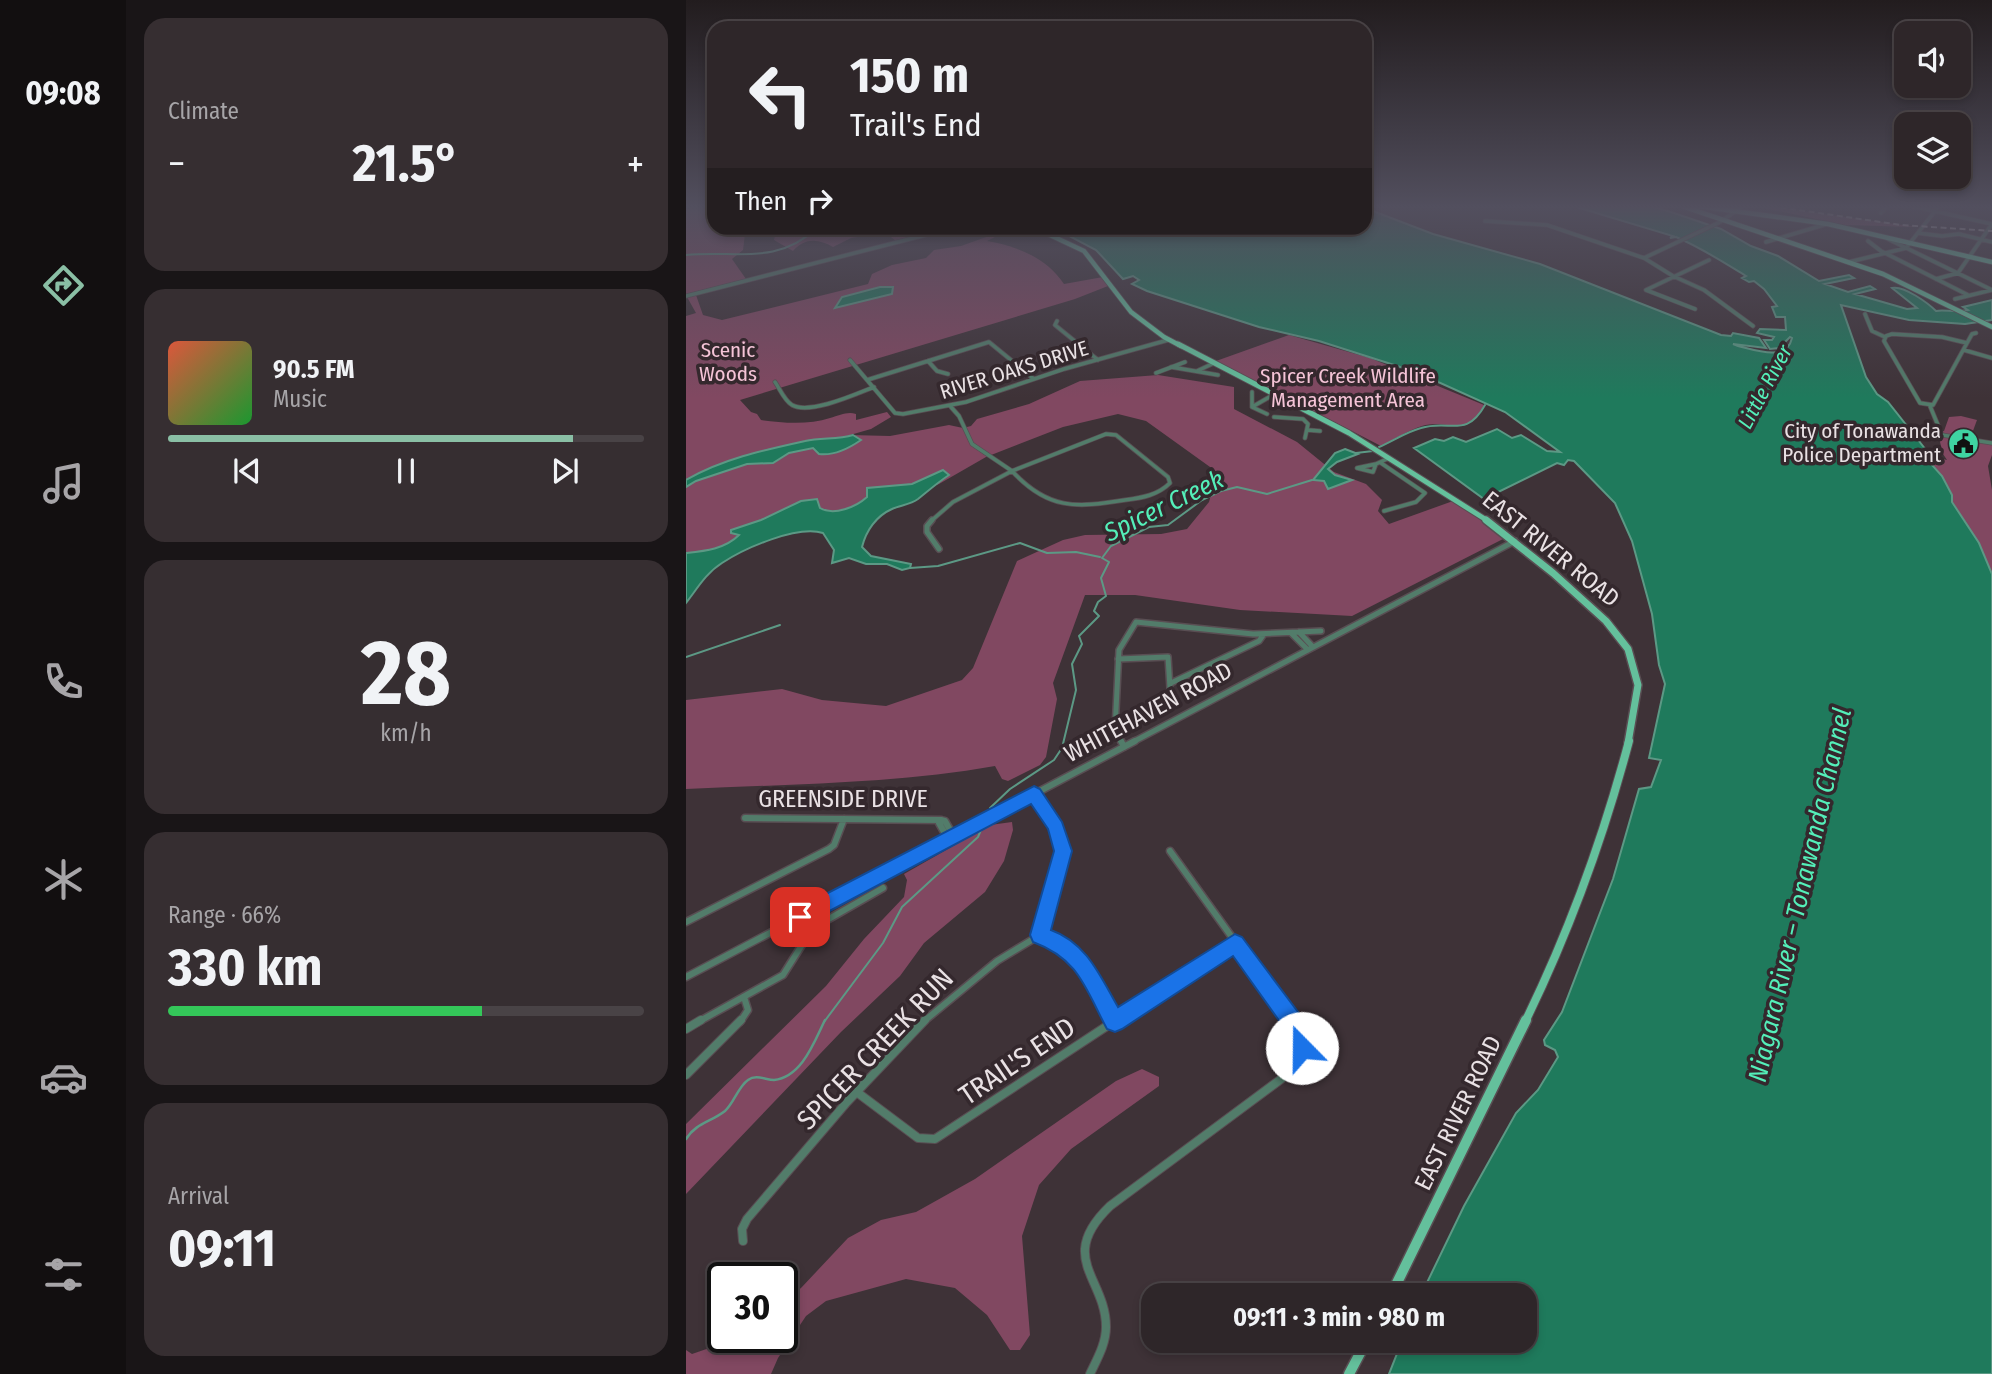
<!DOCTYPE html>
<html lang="en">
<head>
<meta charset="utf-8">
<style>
  :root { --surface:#2e2629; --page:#362e31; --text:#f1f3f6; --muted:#a7a5a8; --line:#494346; --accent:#8abfa5 }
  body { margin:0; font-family:"Fira Sans Condensed",sans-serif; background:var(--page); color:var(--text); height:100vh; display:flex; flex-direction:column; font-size:26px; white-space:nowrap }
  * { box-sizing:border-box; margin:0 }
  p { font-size:23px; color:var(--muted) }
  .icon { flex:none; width:38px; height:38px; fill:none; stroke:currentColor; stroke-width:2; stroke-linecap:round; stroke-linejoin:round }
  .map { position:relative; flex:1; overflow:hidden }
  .side { display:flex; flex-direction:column; gap:18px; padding:18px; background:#191517; width:560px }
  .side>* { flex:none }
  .hud { position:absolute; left:21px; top:21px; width:665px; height:214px; border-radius:21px; box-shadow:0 4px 10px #0003,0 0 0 2px var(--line); background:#2e2629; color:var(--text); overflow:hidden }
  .tools { position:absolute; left:1208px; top:21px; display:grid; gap:14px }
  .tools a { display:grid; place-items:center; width:77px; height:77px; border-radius:14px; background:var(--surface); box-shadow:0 4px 10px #0003,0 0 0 2px var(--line); font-size:35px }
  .speed { position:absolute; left:21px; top:1262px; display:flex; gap:14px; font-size:35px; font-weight:700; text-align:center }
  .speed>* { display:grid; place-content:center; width:91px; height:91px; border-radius:50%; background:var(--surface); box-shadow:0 4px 10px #0003,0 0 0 2px var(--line); line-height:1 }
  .speed .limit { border:4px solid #111; border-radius:10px; background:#fff; color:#111 }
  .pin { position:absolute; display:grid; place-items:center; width:60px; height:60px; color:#fff; margin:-30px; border-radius:14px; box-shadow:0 4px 10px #0006 }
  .me { position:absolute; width:77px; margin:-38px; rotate:338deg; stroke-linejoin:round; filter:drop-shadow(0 0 5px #0008) }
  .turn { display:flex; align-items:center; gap:24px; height:147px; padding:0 28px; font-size:32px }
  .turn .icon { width:91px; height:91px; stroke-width:2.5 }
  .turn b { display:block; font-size:49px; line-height:60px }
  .then { display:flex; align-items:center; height:66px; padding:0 28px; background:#0003; gap:14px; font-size:26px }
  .big { font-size:52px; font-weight:700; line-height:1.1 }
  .side .card { flex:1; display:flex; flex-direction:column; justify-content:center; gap:10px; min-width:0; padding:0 24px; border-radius:21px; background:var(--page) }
  .side .dial { align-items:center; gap:0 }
  .dial b { font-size:91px; line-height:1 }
  .song { display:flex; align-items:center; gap:21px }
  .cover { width:84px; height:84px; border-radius:10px; background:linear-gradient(135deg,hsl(10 70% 55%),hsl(130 70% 35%)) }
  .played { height:7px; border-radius:4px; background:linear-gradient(90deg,var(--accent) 85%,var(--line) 85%) }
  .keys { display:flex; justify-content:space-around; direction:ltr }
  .heat { display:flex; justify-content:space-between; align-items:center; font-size:38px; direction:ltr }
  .charge { height:10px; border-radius:5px; background:linear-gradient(90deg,#34c759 66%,var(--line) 0) }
  .trip { position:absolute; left:455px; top:1283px; width:396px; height:70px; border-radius:21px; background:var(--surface); box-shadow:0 4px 10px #0003,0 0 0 2px var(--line); font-weight:700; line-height:70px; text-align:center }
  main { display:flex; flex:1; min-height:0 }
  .dock { display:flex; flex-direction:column; width:126px; justify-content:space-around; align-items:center; background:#120f10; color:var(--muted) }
  .dock .icon { width:49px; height:49px }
  .dock .current { color:var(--accent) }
  .dock b { font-size:32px; color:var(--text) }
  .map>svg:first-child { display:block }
  .green { fill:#814861 }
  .water { fill:#1f7a5c; stroke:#5c9985; stroke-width:2 }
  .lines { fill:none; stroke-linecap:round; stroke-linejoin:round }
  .stream-far1 { stroke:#5c9985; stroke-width:2 }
  .stream { stroke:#5c9985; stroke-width:2.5 }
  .minor-far3-casing { stroke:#594e53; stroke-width:5 }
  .minor-far2-casing { stroke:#594e53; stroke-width:8 }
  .minor-far1-casing { stroke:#594e53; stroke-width:9 }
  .minor-casing { stroke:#594e53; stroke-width:10 }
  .major-far4-casing { stroke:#594e53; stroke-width:6 }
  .major-far3-casing { stroke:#594e53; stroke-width:7 }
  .major-far2-casing { stroke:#594e53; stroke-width:10 }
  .major-far1-casing { stroke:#594e53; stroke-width:10 }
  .major-casing { stroke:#594e53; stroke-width:13 }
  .minor-far3 { stroke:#527c6a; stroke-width:3.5 }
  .minor-far2 { stroke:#527c6a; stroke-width:5 }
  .minor-far1 { stroke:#527c6a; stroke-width:6 }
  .minor { stroke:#527c6a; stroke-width:8 }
  .major-far4 { stroke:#64c09c; stroke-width:4.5 }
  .major-far3 { stroke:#64c09c; stroke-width:5 }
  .major-far2 { stroke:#64c09c; stroke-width:7 }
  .major-far1 { stroke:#64c09c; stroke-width:8 }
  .major { stroke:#64c09c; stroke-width:10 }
  .rail { stroke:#c2babd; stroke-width:2; stroke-dasharray:6 3.5; stroke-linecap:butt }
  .route { fill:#1a73e8; stroke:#114b97; stroke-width:2 }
  .labels { text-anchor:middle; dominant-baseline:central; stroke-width:7; stroke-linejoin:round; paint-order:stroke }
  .far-park-label { font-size:21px; fill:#f5c4d7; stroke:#34282d }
  .far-street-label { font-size:21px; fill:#e9e1e4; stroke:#34282d }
  .far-water-label { font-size:21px; font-style:italic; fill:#54efb9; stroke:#34282d }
  .far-poi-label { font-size:21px; fill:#e9e1e4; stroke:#34282d; text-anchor:end }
  .street-label { font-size:24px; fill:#e9e1e4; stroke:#34282d }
  .water-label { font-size:26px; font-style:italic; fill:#54efb9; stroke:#34282d }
  .near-street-label { font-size:28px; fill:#e9e1e4; stroke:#34282d }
</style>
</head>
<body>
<main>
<nav class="dock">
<b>09:08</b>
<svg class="icon current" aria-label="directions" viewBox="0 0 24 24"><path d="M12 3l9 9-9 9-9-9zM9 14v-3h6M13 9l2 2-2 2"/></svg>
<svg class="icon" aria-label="music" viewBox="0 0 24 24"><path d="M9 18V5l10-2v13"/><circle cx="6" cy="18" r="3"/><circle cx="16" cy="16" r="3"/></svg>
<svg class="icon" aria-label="phone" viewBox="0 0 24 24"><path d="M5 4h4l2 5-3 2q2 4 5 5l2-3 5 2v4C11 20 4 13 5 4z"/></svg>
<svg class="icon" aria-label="climate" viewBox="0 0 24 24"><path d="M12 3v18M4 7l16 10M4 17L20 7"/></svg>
<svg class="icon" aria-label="car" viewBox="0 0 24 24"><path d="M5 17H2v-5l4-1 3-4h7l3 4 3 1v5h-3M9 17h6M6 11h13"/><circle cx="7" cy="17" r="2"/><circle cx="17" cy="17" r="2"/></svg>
<svg class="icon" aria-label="filters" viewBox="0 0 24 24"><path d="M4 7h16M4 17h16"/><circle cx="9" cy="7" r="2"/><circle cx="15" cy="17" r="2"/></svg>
</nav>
<section class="side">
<div class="card"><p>Climate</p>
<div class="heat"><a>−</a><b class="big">21.5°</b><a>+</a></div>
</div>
<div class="card">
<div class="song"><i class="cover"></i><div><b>90.5 FM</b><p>Music</p></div></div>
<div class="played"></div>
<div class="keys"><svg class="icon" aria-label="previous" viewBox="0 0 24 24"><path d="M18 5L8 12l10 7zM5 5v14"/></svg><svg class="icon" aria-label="pause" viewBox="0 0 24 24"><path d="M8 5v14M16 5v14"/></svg><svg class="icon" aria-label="next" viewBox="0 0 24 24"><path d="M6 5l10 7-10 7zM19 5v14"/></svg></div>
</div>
<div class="card dial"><b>28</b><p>km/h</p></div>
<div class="card"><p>Range · 66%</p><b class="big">330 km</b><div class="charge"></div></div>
<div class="card"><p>Arrival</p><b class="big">09:11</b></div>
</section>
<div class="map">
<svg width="1306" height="1374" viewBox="0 0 1306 1374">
  <rect width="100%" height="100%" fill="#3e3237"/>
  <path class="green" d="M1068,206H1080L1231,227L1159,225Z
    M14,208L28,210V228L253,230L209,240L199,233L165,238L147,247C132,238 118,238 107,251L88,240L89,235L77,229L59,234L57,250L46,259L60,279L0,294V209Z
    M306,235L311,236L301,241C331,246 361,258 378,284L417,277L422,286L389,299L54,400L65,412L71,414L75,420C97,423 123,425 144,418C154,415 162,411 170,414V420L201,412L205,417L185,429L164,435L204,436L263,425L277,428L285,426L291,419L343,404L394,381L472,375L548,387V409L611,442L648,472L680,484L696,500L692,511L703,524L767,501L797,521L817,539L666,616L554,610L449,595H399L367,683L371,699L360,757L354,765L322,781L316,779L309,766C207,784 103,784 0,789V700L96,689L136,700L200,706L276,680L287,668L331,561L377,540L399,535L475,534L501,529L523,502L531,472L460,421L432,414L377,427L300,457L253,484L195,506L99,531L0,571V316L10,313L1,297L10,295L17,315L36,320L182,284L186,274L206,265L240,258L248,250L275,246Z
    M603,335L684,358L798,405C782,439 764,419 736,426C723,430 707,440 695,446L530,361Z
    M1275,416L1291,420L1284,439L1306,442V455L1302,466L1306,490V574L1293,543L1266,501L1256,476L1246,465L1242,455L1261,460L1257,454L1251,430L1258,431L1263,417Z
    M326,822L327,830L318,861L299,892L238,943L214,976L155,1032L0,1194V1124L140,986L178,939L218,897L221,880L218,874L304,825Z
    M456,1069L473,1077V1086L385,1149L353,1185L336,1236L344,1335L334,1350H324L301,1315L269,1288L220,1279L140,1301L120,1316L92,1358L85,1374H0V1350L6,1354L35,1344L45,1337H96V1301L115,1288L162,1238L195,1220L230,1212L289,1179L430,1081Z"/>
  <path class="water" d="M887,206H964L985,212L1035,229L1065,246L1092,256L1133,281L1163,275L1168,278L1139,284L1162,292L1184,286L1189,289L1169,294L1221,309L1231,308L1206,288C1218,285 1243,304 1250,311C1258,309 1269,313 1282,310L1277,307L1306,300V320L1279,324L1223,320L1155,305L1180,377L1191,394L1202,402L1240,450L1246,465L1256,476L1266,495V502L1293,543L1306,574V1374H703L716,1341L838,1340V1295H735L778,1206L830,1113L852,1090L872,1057L869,1050L859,1045L858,1040L876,1012L927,879L953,789L965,787L975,760L963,758L979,684L973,665L966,614L946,541L929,503L888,461L882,460L878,465L871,463L798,499L728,448L749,439L758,441L767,437L780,442L811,429L826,438L835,435L861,451L874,452L819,412L730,372L633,341L573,327L461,291L446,284L453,280L447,276L437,279L410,250L385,237L388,235H381L359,228H679V208L747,234L854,264L1035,335L1045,336L1047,333L1073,338L1080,348L1047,344L1052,346C1069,350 1101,362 1106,338L1104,337L1093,348L1084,349L1078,340H1086L1088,337L1071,333L1074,329L1100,330L1099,317H1090L1086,307L1091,306L1078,289L1068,281L1063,282L1056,278L1060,276C1037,262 1016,248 990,237L984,238L987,236Z
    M194,287H207L206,294L149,308L156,297Z
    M167,435L175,440C162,449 148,456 133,454L127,448L103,453L87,463L61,464L10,481L0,487V480C36,459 78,450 119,441C135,437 151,440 167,435Z
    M659,449L672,454L651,462L642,469L649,475L666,480L642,489L638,481L627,480L649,453Z
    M257,470L263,475C251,483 242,491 232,499C224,505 214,505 206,509C190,516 180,531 176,547L185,556L225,564L224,568L216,570L201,564H180L163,558L146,563L148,550L137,533C111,525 59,548 36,563C20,573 11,589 0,603V553C19,551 39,549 53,535L45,533V530L75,520L115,501L131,499L134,508C148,516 170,507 181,497V488L226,484Z"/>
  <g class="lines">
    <path class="stream-far1" d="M0,255C50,250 90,266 131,228
      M693,447C707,441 720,432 735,428C764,419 780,439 799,405
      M670,453L687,451
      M224,568L252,566L334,543L361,553L390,552L414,557
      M0,657L94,625
      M304,808L324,789L368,760L376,748L390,690L386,664L396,644L393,636L413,616L408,611L412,602L420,596L415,578L423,562L416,558L425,546L463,527L482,525L516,500L535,491L551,487L581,494L626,480
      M138,1022L197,943L216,907L292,837L297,825"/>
    <path class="stream" d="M0,1139C10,1123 25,1122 39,1111C48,1103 52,1087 62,1080C70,1074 80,1080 88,1080C116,1077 128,1042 139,1020"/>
    <defs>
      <path id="minor-far3" d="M1226,206L1306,224
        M1303,206L1306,207
        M1195,213L1201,206
        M799,221L861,225L958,258L987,276L1018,290L1067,326
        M1232,233L1256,236L1273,234L1306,242
        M1202,239L1306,290
        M1182,241L1195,251L1282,295
        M1080,242L1141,224
        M958,258L1034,222L1057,206
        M1163,262L1220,248L1253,206
        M1250,279L1272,273L1306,224
        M960,290L1023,260
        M960,290L1009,309
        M0,296L267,228
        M1269,299L1306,290
        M1179,314L1186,331L1199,337
        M371,321L369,325L412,360
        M1206,334L1256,337L1281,343L1247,405L1234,403L1198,341L1200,336Z
        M1281,343L1286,334L1290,333
        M1278,350L1306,358
        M164,360L209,413L217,414L280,402L378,369L482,340
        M242,361L251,371L262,374
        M485,367L532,375
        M511,371L526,364
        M470,373L499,362
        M181,380L303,342L348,379
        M89,382C94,389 98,400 106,405C124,415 170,394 188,387
        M566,392V407L581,414
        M1244,406L1256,435L1306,443
        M265,407L273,416L286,444L326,471
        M566,407L587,395
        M588,417L617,419L622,424L619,438
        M622,430L634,431
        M420,434L430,435L482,477L484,483C472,495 456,498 439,500C390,508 362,510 326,471Z
        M695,463L739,493L730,502L698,511
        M690,464L687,472L671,468Z
        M690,464L703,458
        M245,521L267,502L326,471"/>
      <path id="minor-far2" d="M246,520L241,526V532L253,549
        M613,632L627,647
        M605,633L622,650
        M432,659L482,657L485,704
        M485,683L573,641L578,634
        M436,743L429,730L433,650L450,622L567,634L635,631
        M445,743L829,541"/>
      <path id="minor-far1" d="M435,741L438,747
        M348,794L370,827L377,851L354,935
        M59,818L255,820
        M262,839L253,823L255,820L259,821L268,837
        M484,851L607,1022
        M0,922L143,849L148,845L158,819
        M120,932L197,888
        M0,977L449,741
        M12,1022L97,975L121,937L114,917
        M54,1022L62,1010L58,997
        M237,1022L311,961L354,935C398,954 408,981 429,1021
        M428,1022L549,943"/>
      <path id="minor" d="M0,1029L15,1020
        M0,1075L55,1020
        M172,1093L232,1138L249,1139L430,1020
        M57,1241L56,1229L61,1219L161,1102L239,1020
        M404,1374C411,1359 420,1344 420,1327C420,1278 370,1258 424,1206L606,1071C618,1054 616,1038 606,1020"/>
      <path id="major-far4" d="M996,206L1197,274L1306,327
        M1012,206L1142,224L1306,262
        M349,228L398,251L445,312L478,337L495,346"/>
      <path id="major-far3" d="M492,344L663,433L802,521"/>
      <path id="major-far2" d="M800,520L867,573L920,621L942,649L952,685L942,743"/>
      <path id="major-far1" d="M839,1022C883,932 917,839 943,741"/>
      <path id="major" d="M705,1295L840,1020
        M663,1374L681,1340"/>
    </defs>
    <use href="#minor-far3" class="minor-far3-casing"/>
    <use href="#minor-far2" class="minor-far2-casing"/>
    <use href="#minor-far1" class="minor-far1-casing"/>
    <use href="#minor" class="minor-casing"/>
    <use href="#major-far4" class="major-far4-casing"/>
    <use href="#major-far3" class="major-far3-casing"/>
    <use href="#major-far2" class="major-far2-casing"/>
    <use href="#major-far1" class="major-far1-casing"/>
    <use href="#major" class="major-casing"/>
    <use href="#minor-far3" class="minor-far3"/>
    <use href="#minor-far2" class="minor-far2"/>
    <use href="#minor-far1" class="minor-far1"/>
    <use href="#minor" class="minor"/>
    <use href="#major-far4" class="major-far4"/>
    <use href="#major-far3" class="major-far3"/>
    <use href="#major-far2" class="major-far2"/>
    <use href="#major-far1" class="major-far1"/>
    <use href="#major" class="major"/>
    <path class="rail" d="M1085,206L1215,225L1306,231"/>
  </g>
  <linearGradient id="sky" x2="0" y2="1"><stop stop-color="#221c1e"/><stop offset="0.52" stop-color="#524f5e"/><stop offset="1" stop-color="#524f5e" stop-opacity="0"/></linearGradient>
  <rect width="1306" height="398" fill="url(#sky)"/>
  <path class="route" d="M348,786L354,789L376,822L386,851L365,930C401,943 414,976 432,1007L549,934L556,937L615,1016L627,1048L623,1056L616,1059L608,1056L599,1029L547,956L436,1029L429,1032L421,1029C399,988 393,959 347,942L344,935L368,851L362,829L345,804L121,923L114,926L107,923L105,917L107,911Z"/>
  <defs>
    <symbol id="civic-disc" viewBox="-11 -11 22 22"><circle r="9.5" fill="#3fd4a2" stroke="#34282d"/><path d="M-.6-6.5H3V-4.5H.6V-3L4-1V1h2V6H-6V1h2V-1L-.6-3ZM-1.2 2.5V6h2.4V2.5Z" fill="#111"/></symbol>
  </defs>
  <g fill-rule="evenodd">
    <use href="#civic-disc" x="1260" y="426" width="35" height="35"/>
  </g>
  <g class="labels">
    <g class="far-park-label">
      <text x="42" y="350">Scenic<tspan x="42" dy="24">Woods</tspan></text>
      <text x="662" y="376">Spicer Creek Wildlife<tspan x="662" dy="24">Management Area</tspan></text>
    </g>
    <g class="far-street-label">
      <text transform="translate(328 370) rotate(-17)">RIVER OAKS DRIVE</text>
    </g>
    <g class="far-water-label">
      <text transform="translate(1079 387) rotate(-62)">Little River</text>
    </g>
    <g class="far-poi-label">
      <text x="1255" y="431">City of Tonawanda<tspan x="1255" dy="24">Police Department</tspan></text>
    </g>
    <g class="street-label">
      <text transform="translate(865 549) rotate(39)">EAST RIVER ROAD</text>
      <text transform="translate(462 712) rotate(-28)">WHITEHAVEN ROAD</text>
      <text x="157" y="799">GREENSIDE DRIVE</text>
      <text transform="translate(772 1113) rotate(-64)">EAST RIVER ROAD</text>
    </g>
    <g class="water-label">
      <text transform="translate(478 506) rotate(-26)">Spicer Creek</text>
      <text transform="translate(1114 895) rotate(-77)">Niagara River – Tonawanda Channel</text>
    </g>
    <g class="near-street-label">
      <text transform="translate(189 1049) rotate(-46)">SPICER CREEK RUN</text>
      <text transform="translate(331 1061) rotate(-34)">TRAIL'S END</text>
    </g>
  </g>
</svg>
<div class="tools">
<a><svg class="icon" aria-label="sound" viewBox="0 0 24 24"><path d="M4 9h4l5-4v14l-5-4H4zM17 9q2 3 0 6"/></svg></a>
<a><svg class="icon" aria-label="layers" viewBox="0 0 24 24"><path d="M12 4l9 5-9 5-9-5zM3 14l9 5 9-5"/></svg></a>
</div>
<div class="speed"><div class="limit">30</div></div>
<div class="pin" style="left:114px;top:917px;background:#d93025"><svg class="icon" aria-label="arrive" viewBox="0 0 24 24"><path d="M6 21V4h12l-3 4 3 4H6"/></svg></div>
<svg class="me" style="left:616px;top:1048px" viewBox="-20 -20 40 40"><circle r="19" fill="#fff"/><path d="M0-13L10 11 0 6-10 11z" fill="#1a73e8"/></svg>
<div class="trip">09:11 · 3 min · 980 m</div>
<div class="hud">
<div class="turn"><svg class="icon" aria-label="left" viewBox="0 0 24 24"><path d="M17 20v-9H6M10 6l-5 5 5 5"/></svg><div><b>150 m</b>Trail's End</div></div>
<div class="then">Then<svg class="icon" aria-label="right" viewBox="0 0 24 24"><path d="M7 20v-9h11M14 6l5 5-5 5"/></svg></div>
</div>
</div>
</main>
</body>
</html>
